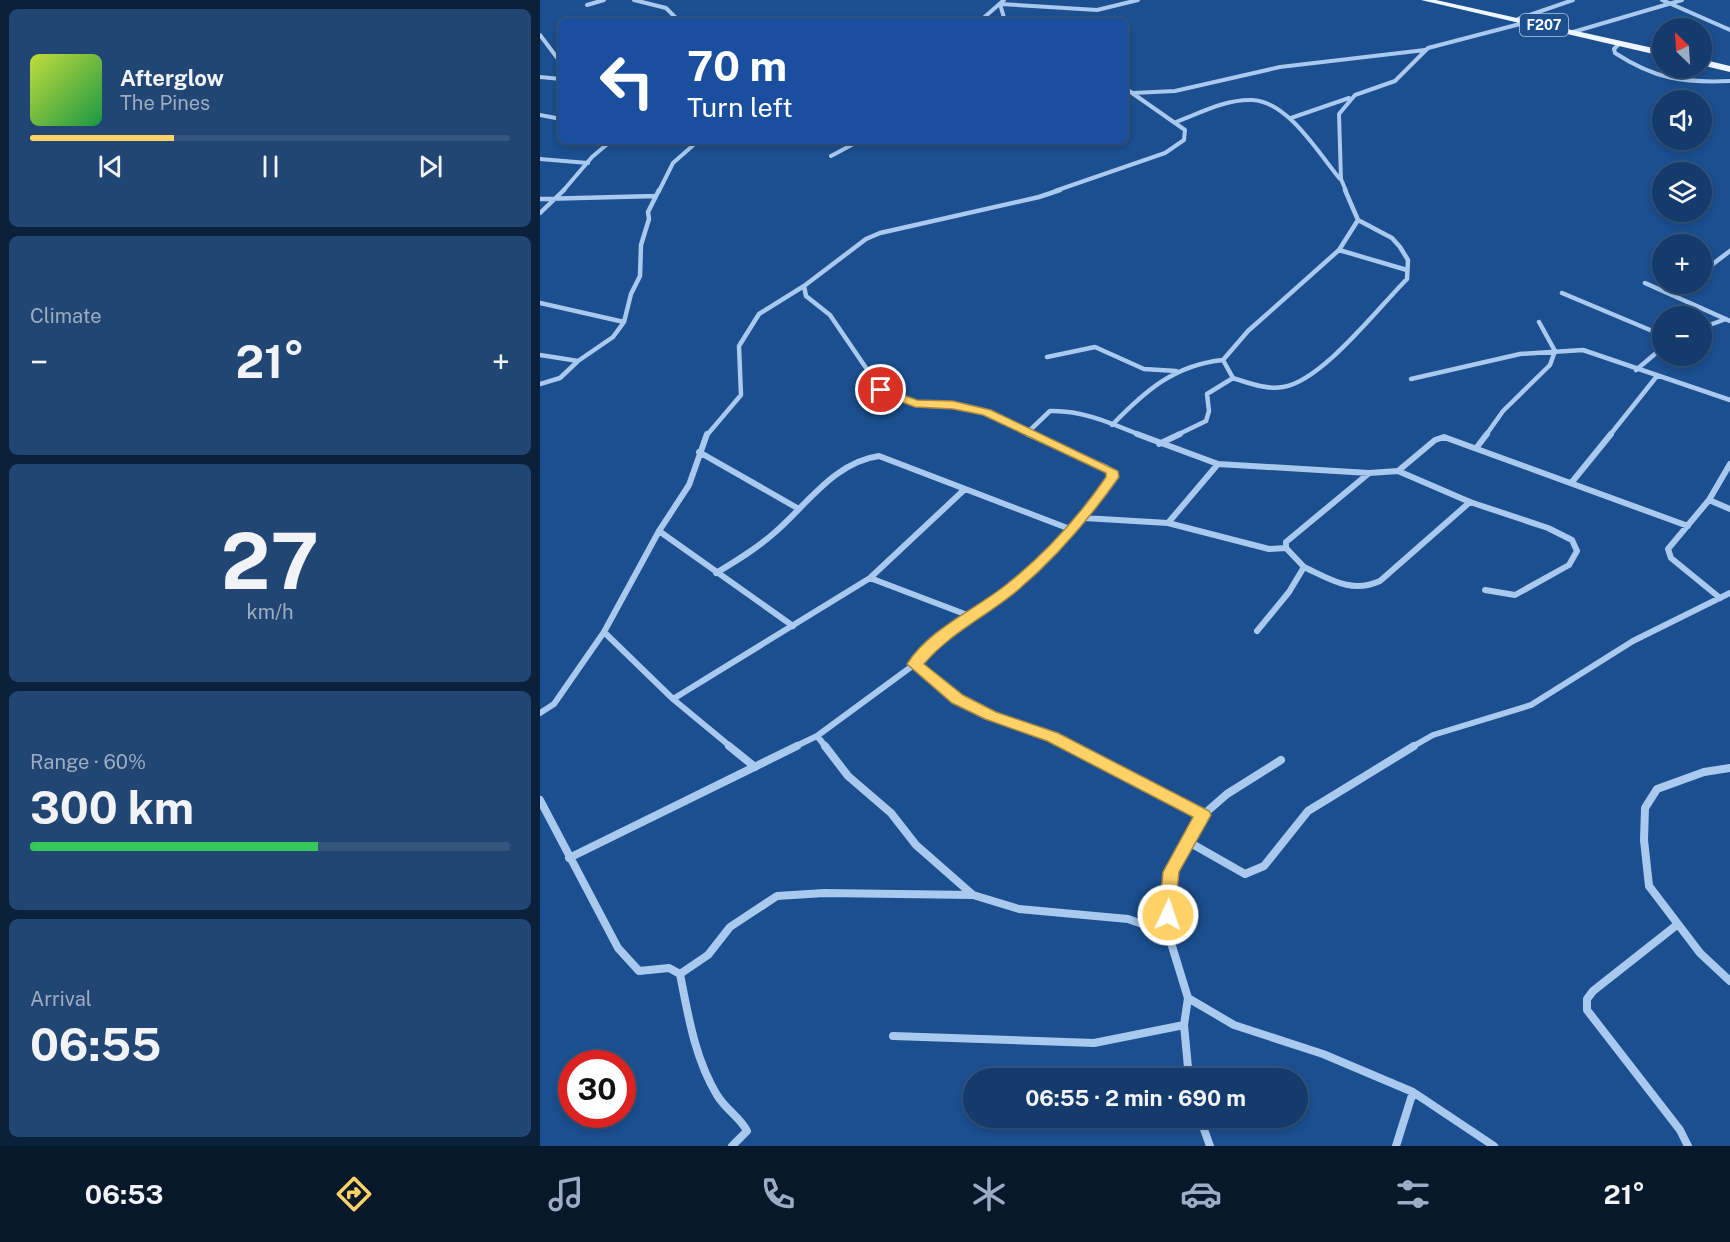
<!DOCTYPE html>
<html lang="en">
<head>
<meta charset="utf-8">
<style>
  :root { --surface:#143b6b; --page:#214673; --text:#f1f3f6; --muted:#9dadc1; --line:#33557e; --accent:#ffd166 }
  body { margin:0; font-family:"Public Sans",sans-serif; background:var(--page); color:var(--text); height:100vh; display:flex; flex-direction:column; font-size:22px; white-space:nowrap }
  * { box-sizing:border-box; margin:0 }
  p { font-size:20px; color:var(--muted) }
  .icon { flex:none; width:33px; height:33px; fill:none; stroke:currentColor; stroke-width:2; stroke-linecap:round; stroke-linejoin:round }
  .map { position:relative; flex:1; overflow:hidden }
  .drawer { display:flex; flex-direction:column; gap:9px; padding:9px; background:#0b203b; width:540px }
  .drawer>* { flex:none }
  .guide { position:absolute; left:18px; top:18px; width:570px; height:126px; border-radius:9px; box-shadow:0 3px 9px #0003,0 0 0 2px var(--line); background:#1a4fa0; color:#fff; overflow:hidden }
  .needle { width:39px; rotate:335deg }
  .fabs { position:absolute; left:1112px; top:18px; display:grid; gap:12px }
  .fabs a { display:grid; place-items:center; width:60px; height:60px; border-radius:50%; background:var(--surface); box-shadow:0 3px 9px #0003,0 0 0 2px var(--line); font-size:30px }
  .speed { position:absolute; left:18px; top:1050px; display:flex; gap:12px; font-size:30px; font-weight:700; text-align:center }
  .speed>* { display:grid; place-content:center; width:78px; height:78px; border-radius:50%; background:var(--surface); box-shadow:0 3px 9px #0003,0 0 0 2px var(--line); line-height:1 }
  .speed .limit { border:9px solid #d22; background:#fff; color:#111 }
  .pin { position:absolute; display:grid; place-items:center; width:51px; height:51px; color:#fff; margin:-26px; border:3px solid #fff; border-radius:50%; box-shadow:0 2px 6px #0007 }
  .me { position:absolute; width:66px; margin:-33px; rotate:3deg; stroke-linejoin:round; filter:drop-shadow(0 0 4px #0008) }
  .turn { display:flex; align-items:center; gap:21px; height:126px; padding:0 30px; font-size:27px }
  .turn .icon { width:78px; height:78px; stroke-width:2.5 }
  .turn b { display:block; font-size:42px; line-height:51px }
  .big { font-size:45px; font-weight:700; line-height:1.1 }
  .drawer .tile { flex:1; display:flex; flex-direction:column; justify-content:center; gap:9px; min-width:0; padding:0 21px; border-radius:9px; background:var(--page) }
  .drawer .dial { align-items:center; gap:0 }
  .dial b { font-size:78px; line-height:1 }
  .song { display:flex; align-items:center; gap:18px }
  .cover { width:72px; height:72px; border-radius:9px; background:linear-gradient(135deg,hsl(70 70% 55%),hsl(140 70% 35%)) }
  .played { height:6px; border-radius:3px; background:linear-gradient(90deg,var(--accent) 30%,var(--line) 30%) }
  .keys { display:flex; justify-content:space-around; direction:ltr }
  .heat { display:flex; justify-content:space-between; align-items:center; font-size:33px; direction:ltr }
  .charge { height:9px; border-radius:4px; background:linear-gradient(90deg,#34c759 60%,var(--line) 0) }
  .trip { position:absolute; left:423px; top:1068px; width:345px; height:60px; border-radius:30px; background:var(--surface); box-shadow:0 3px 9px #0003,0 0 0 2px var(--line); font-weight:700; line-height:60px; text-align:center }
  .tabs { display:flex; height:96px; justify-content:space-around; align-items:center; background:#08182b; color:var(--muted) }
  .tabs .icon { width:42px; height:42px }
  .tabs .on { color:var(--accent) }
  .tabs b { font-size:27px; color:var(--text) }
  main { display:flex; flex:1; min-height:0 }
  .map>svg:first-child { display:block }
  .lines { fill:none; stroke-linecap:round; stroke-linejoin:round }
  .minor-far3 { stroke:#a9c9ee; stroke-width:4 }
  .minor-far2 { stroke:#a9c9ee; stroke-width:4.5 }
  .minor-far1 { stroke:#a9c9ee; stroke-width:6 }
  .minor { stroke:#a9c9ee; stroke-width:8 }
  .primary { fill:#f0f6ff; fill-rule:evenodd }
  .route { fill:#ffd166; stroke:#a68842; stroke-width:1.5 }
  .labels { text-anchor:middle; dominant-baseline:central; stroke-width:6; stroke-linejoin:round; paint-order:stroke }
  .shield { fill:#1b4f8f; stroke:#bbcadd; stroke-width:1.5 }
  .shield-label { font-size:14px; font-weight:bold; fill:#fff }
</style>
</head>
<body>
<main>
<section class="drawer">
<div class="tile">
<div class="song"><i class="cover"></i><div><b>Afterglow</b><p>The Pines</p></div></div>
<div class="played"></div>
<div class="keys"><svg class="icon" aria-label="previous" viewBox="0 0 24 24"><path d="M18 5L8 12l10 7zM5 5v14"/></svg><svg class="icon" aria-label="pause" viewBox="0 0 24 24"><path d="M8 5v14M16 5v14"/></svg><svg class="icon" aria-label="next" viewBox="0 0 24 24"><path d="M6 5l10 7-10 7zM19 5v14"/></svg></div>
</div>
<div class="tile"><p>Climate</p>
<div class="heat"><a>−</a><b class="big">21°</b><a>+</a></div>
</div>
<div class="tile dial"><b>27</b><p>km/h</p></div>
<div class="tile"><p>Range · 60%</p><b class="big">300 km</b><div class="charge"></div></div>
<div class="tile"><p>Arrival</p><b class="big">06:55</b></div>
</section>
<div class="map">
<svg width="1190" height="1146" viewBox="0 0 1190 1146">
  <rect width="100%" height="100%" fill="#1b4f8f"/>
  <g class="lines">
    <path class="minor-far3" d="M94,0L126,8L139,21
      M1122,0L1190,30
      M460,4L557,10L598,0
      M460,4L465,21
      M47,5L64,0
      M440,21L464,0
      M1033,32L1142,0
      M0,35L21,63
      M1080,43L1074,49L1075,53C1115,79 1143,83 1190,81
      M0,77L21,79
      M593,93L635,91L740,67L885,50
      M0,115L21,119
      M751,118L809,98
      M636,122C660,113 686,99 712,100C748,101 779,154 800,179
      M291,156L319,141
      M0,159L48,163
      M23,191L52,157L71,141
      M119,191L133,163L158,141
      M515,191L625,153L644,140L645,130L585,88
      M806,191L801,179L799,114L815,95L855,81L888,48L980,24L978,19L1033,0"/>
    <path class="minor-far2" d="M805,190L818,220L852,238L860,247L868,260L867,279C838,308 782,381 743,387C726,390 709,383 693,378L683,360L708,331L799,250L867,270
      M0,199L116,196
      M0,213L24,190
      M799,250L818,220
      M1161,273L1190,251
      M1105,283L1190,321
      M264,286L266,296L290,315L341,390L375,403L413,405L447,412L492,435
      M1129,292L1143,284
      M1022,293L1122,335
      M0,303L84,322
      M1161,328L1186,319
      M0,355L38,361
      M507,357L555,347L604,369L636,371
      M1096,370L1122,348
      M871,379L980,354L1043,350L1190,400
      M0,384L20,378L38,361L73,337L84,322L91,294L100,276L101,245L109,219L108,212L119,190
      M572,425C605,391 634,365 683,360
      M487,433L510,411C542,410 571,423 600,435
      M167,435L201,395L199,346L219,314L264,286L326,239L340,233L499,197L520,190
      M637,435L666,421L669,411L667,394L693,378
      M946,435L963,411L1010,365L1015,351L999,322
      M1070,435L1117,376"/>
    <path class="minor-far1" d="M597,434L678,464L829,473L858,471L895,440L904,437L1148,526
      M619,444L640,434
      M937,447L947,434
      M159,452L259,509
      M858,471L930,502L1008,528L1032,540L1037,551L1029,565L975,595L945,590
      M1032,482L1071,434
      M1169,500L1190,509
      M544,518L628,523L729,549L746,548V542L828,474
      M628,523L678,464
      M119,531L253,626
      M764,567C790,579 811,594 840,581L930,502
      M176,573C196,561 216,549 233,534C266,506 294,462 339,456L530,529
      M330,578L430,616
      M1180,598L1131,558L1128,549L1169,500L1190,464
      M717,631L749,592L764,567L746,548
      M64,632L133,699L191,747
      M375,664C399,683 421,701 448,715C475,728 505,733 532,747
      M133,699L330,578L425,489
      M0,713L14,704L64,632L119,531L149,485L167,434
      M277,736L286,747
      M254,747L277,736L375,664L394,642L473,587L544,518L572,476L567,468L488,434
      M872,747L893,735L991,705L1093,641L1190,593"/>
    <path class="minor" d="M189,746L215,767
      M285,746L308,776L351,813L376,845L433,895L479,909L588,919L628,933
      M529,746L663,815
      M1190,768L1164,772L1117,789L1105,808L1104,840L1109,886L1160,953L1190,981
      M0,800L78,948L99,971L129,968L140,974C148,1015 155,1059 177,1095C185,1109 200,1117 207,1131L192,1146
      M647,841L705,874L724,866L768,811L874,746
      M29,858L257,746
      M1138,924L1053,991L1047,999V1010L1140,1130L1148,1146
      M140,974L168,955L190,927L237,896L284,893L433,895
      M648,998L694,1025L783,1054L873,1092L954,1146
      M353,1036L554,1043L644,1025
      M649,1078L644,1025L648,998L628,933L627,898L631,872L663,815L687,794L741,760
      M660,1118L670,1146
      M856,1146L873,1092"/>
    <path class="primary" d="M881,0H896L1122,50V56Z
      M1161,59L1190,66V72L1161,65Z"/>
  </g>
  <path class="route" d="M341,387L377,400L413,401L451,410L578,471L579,477C550,518 517,557 478,590C447,616 410,633 384,664L423,695L456,712L518,733L669,811L671,815L639,872L634,920H621L619,915L623,872L653,817L507,741L445,719L412,703L367,664C390,628 435,610 467,584C505,554 539,516 566,477V473L443,415L413,409L375,407L337,393L335,390Z"/>
  <g class="labels">
    <rect class="shield" x="980" y="14" width="48" height="22" rx="4.5"/>
    <g class="shield-label">
      <text x="1004" y="25">F207</text>
    </g>
  </g>
</svg>
<div class="fabs">
<a><svg class="needle" viewBox="-14 -14 28 28"><path d="M0-13l5 13h-10z" fill="#e53935"/><path d="M0 13l5-13h-10z" fill="#9dadc1"/></svg></a>
<a><svg class="icon" aria-label="sound" viewBox="0 0 24 24"><path d="M4 9h4l5-4v14l-5-4H4zM17 9q2 3 0 6"/></svg></a>
<a><svg class="icon" aria-label="layers" viewBox="0 0 24 24"><path d="M12 4l9 5-9 5-9-5zM3 14l9 5 9-5"/></svg></a>
<a>+</a>
<a>−</a>
</div>
<div class="speed"><div class="limit">30</div></div>
<div class="pin" style="left:341px;top:390px;background:#d93025"><svg class="icon" aria-label="arrive" viewBox="0 0 24 24"><path d="M6 21V4h12l-3 4 3 4H6"/></svg></div>
<svg class="me" style="left:628px;top:915px" viewBox="-20 -20 40 40"><circle r="17" fill="#ffd166" stroke="#fff" stroke-width="3"/><path d="M0-11L8 9 0 5-8 9z" fill="#fff"/></svg>
<div class="trip">06:55 · 2 min · 690 m</div>
<div class="guide">
<div class="turn"><svg class="icon" aria-label="left" viewBox="0 0 24 24"><path d="M17 20v-9H6M10 6l-5 5 5 5"/></svg><div><b>70 m</b>Turn left</div></div>
</div>
</div>
</main>
<nav class="tabs">
<b>06:53</b>
<svg class="icon on" aria-label="directions" viewBox="0 0 24 24"><path d="M12 3l9 9-9 9-9-9zM9 14v-3h6M13 9l2 2-2 2"/></svg>
<svg class="icon" aria-label="music" viewBox="0 0 24 24"><path d="M9 18V5l10-2v13"/><circle cx="6" cy="18" r="3"/><circle cx="16" cy="16" r="3"/></svg>
<svg class="icon" aria-label="phone" viewBox="0 0 24 24"><path d="M5 4h4l2 5-3 2q2 4 5 5l2-3 5 2v4C11 20 4 13 5 4z"/></svg>
<svg class="icon" aria-label="climate" viewBox="0 0 24 24"><path d="M12 3v18M4 7l16 10M4 17L20 7"/></svg>
<svg class="icon" aria-label="car" viewBox="0 0 24 24"><path d="M5 17H2v-5l4-1 3-4h7l3 4 3 1v5h-3M9 17h6M6 11h13"/><circle cx="7" cy="17" r="2"/><circle cx="17" cy="17" r="2"/></svg>
<svg class="icon" aria-label="filters" viewBox="0 0 24 24"><path d="M4 7h16M4 17h16"/><circle cx="9" cy="7" r="2"/><circle cx="15" cy="17" r="2"/></svg>
<b>21°</b>
</nav>
</body>
</html>
